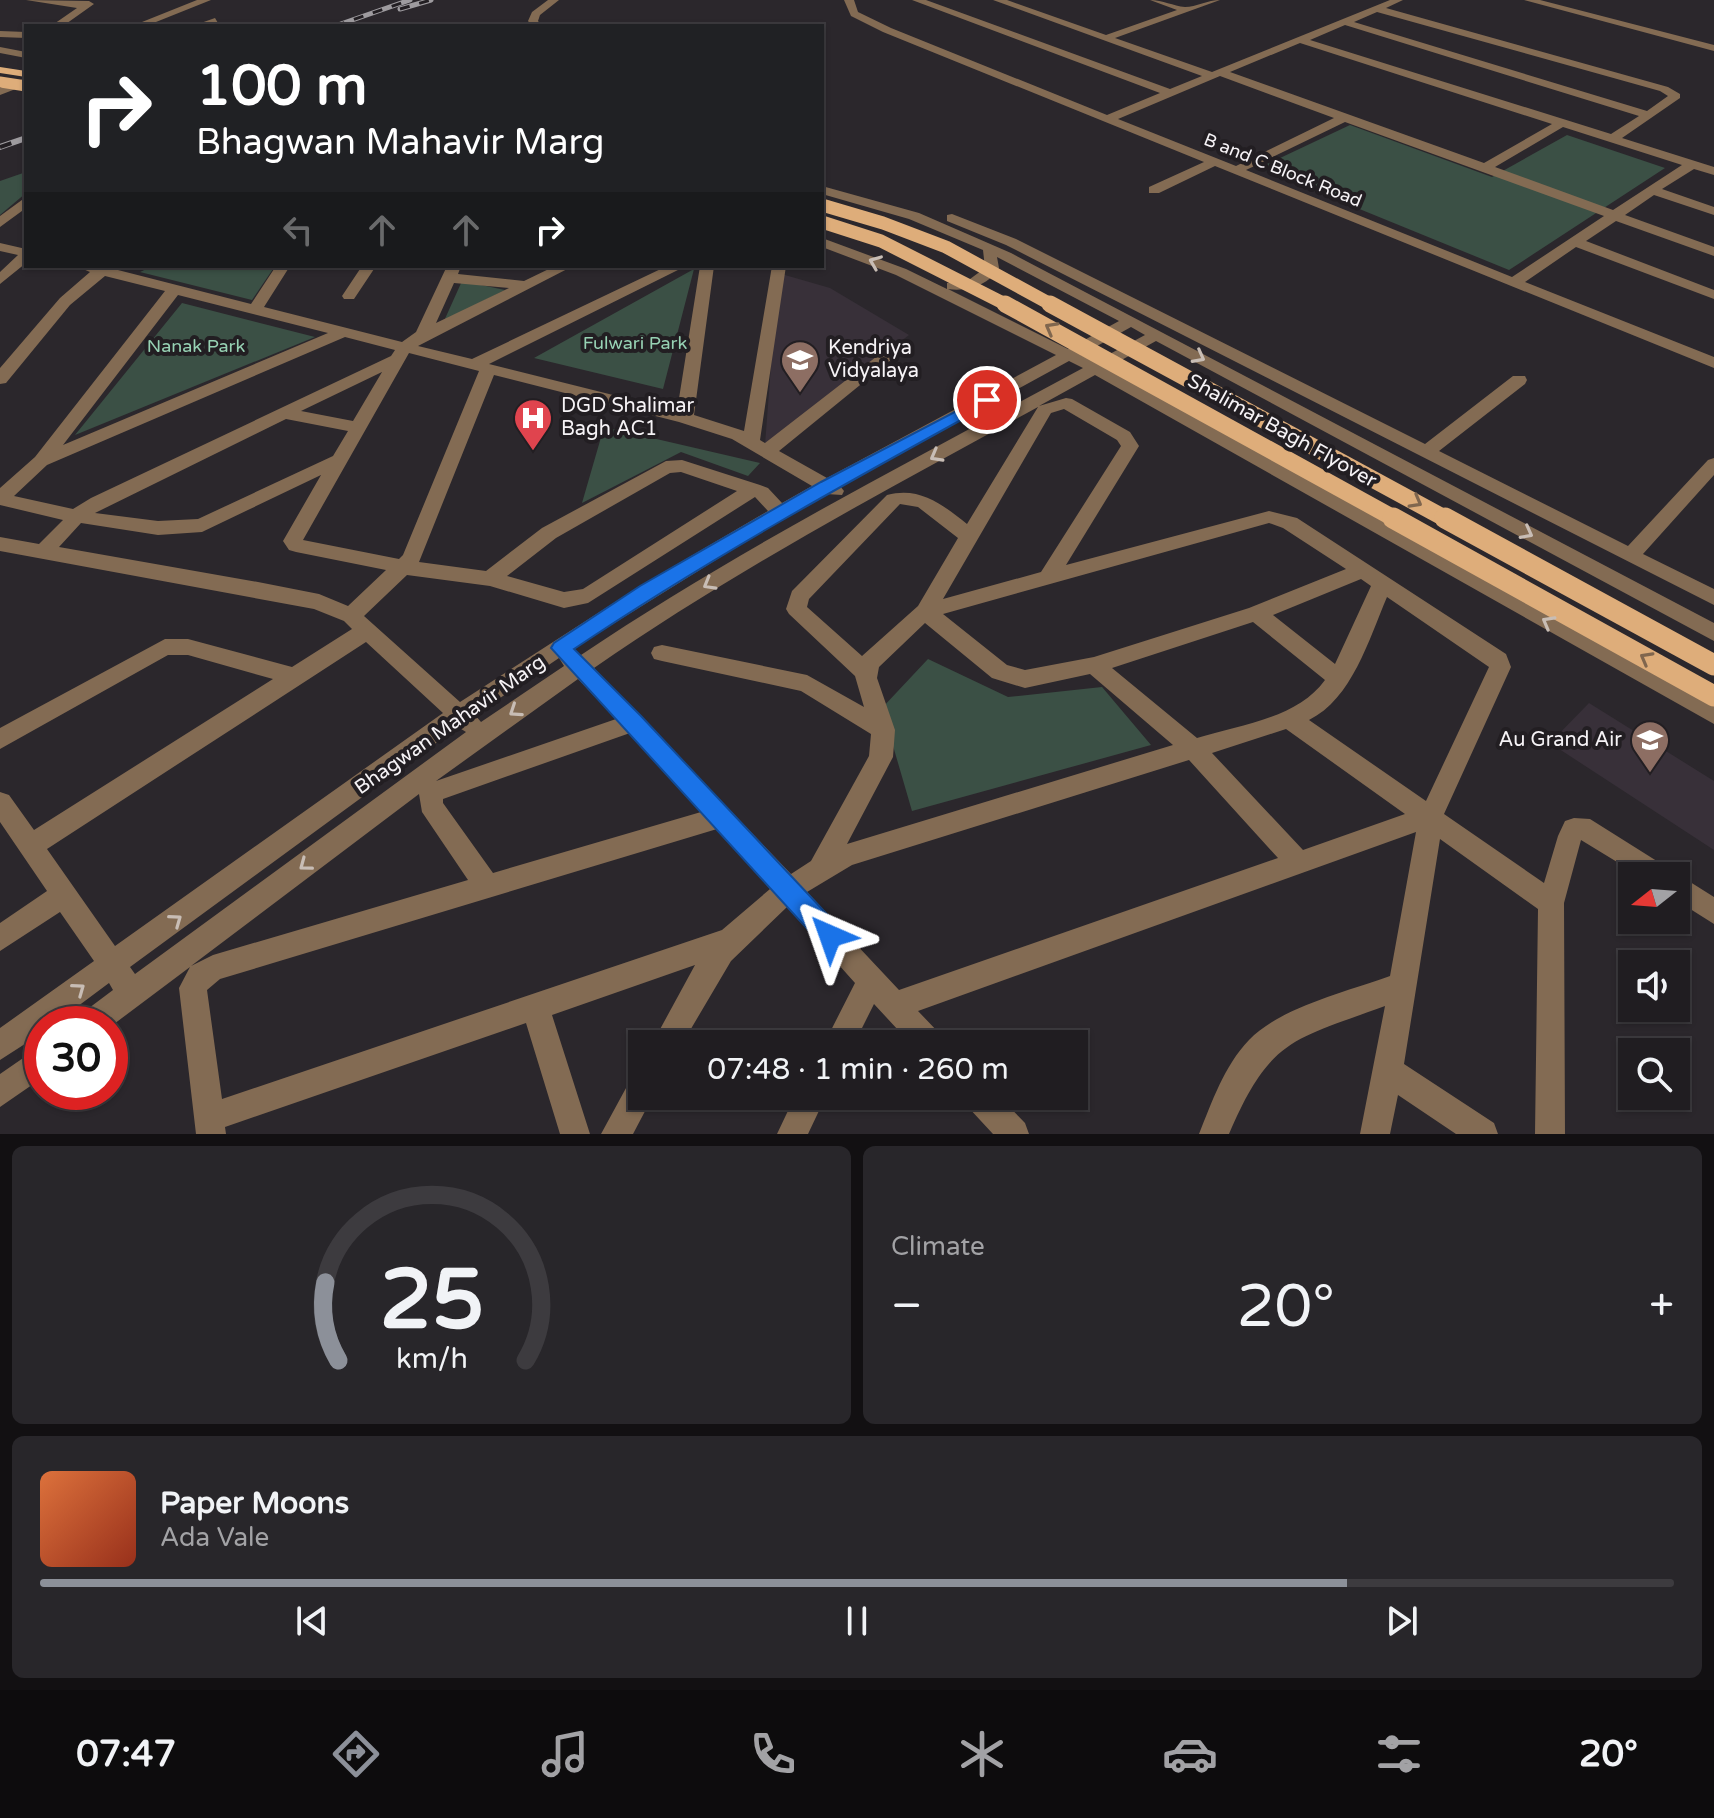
<!DOCTYPE html>
<html lang="en">
<head>
<meta charset="utf-8">
<style>
  :root { --surface:#201d21; --page:#28262a; --text:#f1f3f6; --muted:#a2a2a5; --line:#3d3b3f; --accent:#8c9099 }
  body { margin:0; font-family:"Varela Round",sans-serif; background:var(--page); color:var(--text); height:100vh; display:flex; flex-direction:column; font-size:30px; white-space:nowrap }
  * { box-sizing:border-box; margin:0 }
  p { font-size:26px; color:var(--muted) }
  .icon { flex:none; width:44px; height:44px; fill:none; stroke:currentColor; stroke-width:2; stroke-linecap:round; stroke-linejoin:round }
  .map { position:relative; height:1134px; overflow:hidden }
  .drawer { display:flex; flex-direction:column; gap:12px; padding:12px; background:#121012; flex:1 }
  .drawer>* { flex:none }
  .hud { position:absolute; left:24px; top:24px; width:800px; height:244px; border-radius:0px; box-shadow:0 2px 6px #0004,0 0 0 2px var(--line); background:#202124; color:#fff; overflow:hidden }
  .needle { width:52px; rotate:253deg }
  .controls { position:absolute; left:1618px; top:862px; display:grid; gap:16px }
  .controls a { display:grid; place-items:center; width:72px; height:72px; border-radius:0px; background:var(--surface); box-shadow:0 2px 6px #0004,0 0 0 2px var(--line); font-size:40px }
  .speed { position:absolute; left:24px; top:1006px; display:flex; gap:16px; font-size:40px; font-weight:700; text-align:center }
  .speed>* { display:grid; place-content:center; width:104px; height:104px; border-radius:50%; background:var(--surface); box-shadow:0 2px 6px #0004,0 0 0 2px var(--line); line-height:1 }
  .speed .limit { border:12px solid #d22; background:#fff; color:#111 }
  .pin { position:absolute; display:grid; place-items:center; width:68px; height:68px; color:#fff; margin:-34px; border:4px solid #fff; border-radius:50%; box-shadow:0 2px 8px #0007 }
  .me { position:absolute; width:88px; margin:-44px; rotate:317deg; stroke-linejoin:round; filter:drop-shadow(0 0 6px #0008) }
  .turn { display:flex; align-items:center; gap:28px; height:168px; padding:0 40px; font-size:36px }
  .turn .icon { width:104px; height:104px; stroke-width:2.5 }
  .turn b { display:block; font-size:56px; line-height:68px }
  .lanes { display:flex; align-items:center; height:76px; padding:0 40px; background:#0003; justify-content:center; gap:40px; direction:ltr }
  .lanes .off { opacity:.35 }
  .big { font-size:60px; font-weight:600; line-height:1.1 }
  .drawer .card { flex:1; display:flex; flex-direction:column; justify-content:center; gap:12px; min-width:0; padding:0 28px; border-radius:12px; background:var(--page) }
  .drawer .dial { align-items:center; gap:0 }
  .dial svg { height:208px; overflow:visible; fill:none; stroke:var(--line); stroke-width:7; stroke-linecap:round; text-anchor:middle }
  .dial text { fill:var(--text); stroke:none }
  .song { display:flex; align-items:center; gap:24px }
  .cover { width:96px; height:96px; border-radius:12px; background:linear-gradient(135deg,hsl(20 70% 55%),hsl(10 70% 35%)) }
  .played { height:8px; border-radius:4px; background:linear-gradient(90deg,var(--accent) 80%,var(--line) 80%) }
  .keys { display:flex; justify-content:space-around; direction:ltr }
  .heat { display:flex; justify-content:space-between; align-items:center; font-size:44px; direction:ltr }
  .drawer .tiles { flex:1; display:grid; gap:12px; grid-template-columns:1fr 1fr }
  .card:last-child { grid-column:span 2 }
  .trip { position:absolute; left:628px; top:1030px; width:460px; height:80px; border-radius:0px; background:var(--surface); box-shadow:0 2px 6px #0004,0 0 0 2px var(--line); font-weight:600; line-height:80px; text-align:center }
  .tab-bar { display:flex; height:128px; justify-content:space-around; align-items:center; background:#0d0c0d; color:var(--muted) }
  .tab-bar .icon { width:56px; height:56px }
  .tab-bar .selected { color:var(--accent) }
  .tab-bar b { font-size:36px; color:var(--text) }
  .map>svg:first-child { display:block }
  .built { fill:#383039 }
  .green { fill:#3b5045 }
  .lines { fill:none; stroke-linecap:round; stroke-linejoin:round }
  .minor { fill:#836b53; fill-rule:evenodd }
  .major { fill:#dead7a; fill-rule:evenodd }
  .rail-far1-casing { stroke:#9e9b9f; stroke-width:5 }
  .rail-casing { stroke:#9e9b9f; stroke-width:6 }
  .rail-far1 { stroke:#221e22; stroke-width:3; stroke-dasharray:10; stroke-linecap:butt }
  .rail { stroke:#221e22; stroke-width:4; stroke-dasharray:12; stroke-linecap:butt }
  .major-bridge-far3 { stroke:#dead7a; stroke-width:11 }
  .major-bridge-far2 { stroke:#dead7a; stroke-width:13 }
  .major-bridge-far1 { stroke:#dead7a; stroke-width:17 }
  .major-bridge { stroke:#dead7a; stroke-width:21 }
  .oneway { stroke:#c8bdb5 }
  .oneway2 { stroke:#80664e }
  .route { fill:#1a73e8; stroke:#114b97; stroke-width:2 }
  .labels { text-anchor:middle; dominant-baseline:central; stroke-width:8; stroke-linejoin:round; paint-order:stroke }
  .far-street-label { font-size:18px; fill:#f6f3f6; stroke:#221e22 }
  .far-park-label { font-size:18px; fill:#97d2b4; stroke:#221e22 }
  .poi-label { font-size:20px; fill:#f6f3f6; stroke:#221e22; text-anchor:start }
  .street-label { font-size:20px; fill:#f6f3f6; stroke:#221e22 }
</style>
</head>
<body>
<div class="map">
<svg width="1714" height="1134" viewBox="0 0 1714 1134">
  <rect width="100%" height="100%" fill="#2b272c"/>
  <path class="built" d="M778,273L830,288L909,335L765,445Z
    M1589,703L1714,781V850L1550,743Z"/>
  <path class="green" d="M1350,125L1492,177L1567,135L1665,168L1509,270L1259,168Z
    M26,172V193L0,215V181Z
    M153,266H275L252,300L140,272Z
    M694,269L663,389L534,358Z
    M462,281L505,290L444,321Z
    M182,303L315,337L75,435Z
    M604,427L609,428L760,463L748,476L681,452L582,503Z
    M928,659L1008,697L1102,687L1151,745L912,811L882,708Z"/>
  <g class="lines">
    <path class="minor" d="M26,0L89,1L94,4L63,26H51L77,8Z
      M197,0H211L146,26H132Z
      M548,0H559L540,15L538,21L542,26H532L528,21L532,12Z
      M844,0H854L858,12L891,28L1107,115L1160,93L912,0H926L1170,89L1202,76L993,0H1007L1106,35L1177,10L1150,0C1163,0 1173,6 1185,7C1196,7 1208,0 1220,0L1115,38L1212,72L1390,0H1403L1386,8L1668,87L1680,94V98L1622,138L1714,167V175L1694,169L1662,189L1714,207V215L1654,195L1625,215L1714,247V256L1616,221L1586,241L1714,290V299L1576,247L1525,282L1714,357V368L1215,166L1159,193H1149V187L1204,162L883,32L851,16ZM1377,12L1660,91L1668,96L1647,111L1354,22ZM1345,25L1639,116L1611,134L1310,40ZM1300,43L1552,124L1484,163L1230,72ZM1220,76L1334,118L1236,166L1118,119ZM1345,122L1604,216L1512,277L1246,170ZM1563,127L1682,165L1613,210L1495,167Z
      M1524,0H1540L1714,45V51Z
      M215,18L218,23L197,26L198,24Z
      M0,31L26,32V38L0,37Z
      M0,47L26,52V58L0,53Z
      M26,78V85L0,95V88Z
      M822,186L919,213L1011,253L1714,623V641L1156,341L1107,368L1714,704V724L1095,375L1039,406L1066,398L1072,399L1130,432L1139,446L1066,565L1269,511L1297,518L1506,654L1511,667L1444,814L1544,883L1558,836L1565,821L1574,818L1590,819L1714,897V924L1676,900V876H1640L1581,840L1564,903L1565,1134H1535L1538,909L1440,839L1404,1064L1494,1123L1498,1134H1456L1398,1095L1390,1134H1360L1385,1006C1293,1040 1270,1038 1229,1134H1199C1212,1102 1224,1066 1249,1040C1281,1007 1346,992 1390,976L1416,832L918,1011L940,1034L944,1044H911L874,1004L854,1044H824L855,983L787,907L731,961L682,1044H652L695,965L552,1015L590,1134H560L526,1023L225,1127L226,1134H196L179,988L190,967L110,1027V1024H77L81,1014L113,990L109,983L54,1024H42V1033L0,1060V1028L94,961L60,912L0,951V923L47,891L0,822V792L9,795L34,830L273,679L188,655H168L0,749V728L165,639H188L292,667L352,629L344,621L314,609L0,551V537L39,544L63,520L0,505V488L35,457L165,291L105,276L70,305L6,383L0,384V368L60,298L90,272L76,266H114V269L251,304L276,266H290L264,307L402,342L416,332L447,266H461L458,274L524,281L555,266H573L418,346L472,359L667,266H686L489,364L677,411L700,266H714L694,415L744,431L772,266H786L760,440L765,443L894,343L900,341L908,346L779,451L827,478L1056,355L896,275L822,247V238L906,269L947,289V283L970,279L985,268L983,250L909,219L822,194ZM997,257L1119,321L1068,349L948,289C967,292 989,285 999,268ZM454,283L509,288L436,323ZM178,295L328,333L63,445ZM1131,327L1145,335L1095,362L1081,355ZM345,337L395,350L391,356L91,498L73,509L14,496L47,465ZM409,353L479,371L403,555L399,559L303,540ZM1069,361L1083,368C913,460 740,548 581,655L571,650L772,525L826,494L842,495L844,491L840,486ZM382,372L353,421L301,411ZM494,375L679,422L732,439L812,486L782,503L768,488L760,485L682,460L666,461L542,528L486,571L419,562ZM1038,407L967,524C943,505 920,486 887,495L792,591L786,609L789,614L855,676L864,707L807,675L662,645L654,647L651,653L654,659L662,661L801,691L871,734L869,756L811,861L791,874L594,668C735,570 888,489 1038,407ZM1064,409L1117,440L1121,446L1041,572L943,599L1051,413ZM286,419L348,431L333,456L198,519L158,521L95,513ZM681,472L737,491L583,589L564,592L507,576L556,538L670,473ZM321,475L283,541L289,550L296,552L386,570L348,606L319,594L258,582L59,547L81,523L158,535L202,532ZM755,497L768,511L640,586L460,702L364,616L407,575L490,586L564,608L588,603ZM900,504L918,507L958,538L918,606L862,656L807,607L809,599ZM1269,523L1283,528L1346,569L1249,608L1094,657L1025,670L1007,665L943,614ZM1361,579L1371,586L1335,664L1273,615ZM1387,597L1489,667L1426,801L1309,720C1352,699 1369,639 1387,597ZM1253,622L1325,680C1298,718 1240,725 1197,738L1112,668ZM925,623L992,678L1025,688L1090,674L1173,745L847,844L893,757L895,730L877,678L879,667ZM366,642L443,713L115,946L47,849ZM559,658L564,666L481,722L475,715ZM578,679L616,719L436,781ZM458,727L466,732L135,974L130,967ZM1286,729L1405,814L1303,850L1212,753ZM630,733L701,812L493,873L443,803V799ZM1189,760L1278,858L899,990L807,892L852,865ZM419,794L422,812L468,880L213,955L191,966ZM717,829L770,889L722,930L222,1099L207,990L220,979Z
      M26,197V208L0,227V216Z
      M952,214L1016,239L1425,444L1513,376H1525L1527,380L1525,384L1439,451L1628,546L1708,460L1714,458V475L1643,554L1714,589V605L1006,245L947,221V215Z
      M0,243L26,249V263L0,284V272L18,255L0,251Z
      M362,266H376L354,299H344L342,296Z
      M42,1045V1078L0,1107V1074Z
      M642,1072V1096H653L633,1134H601L632,1077Z
      M795,1096H826L808,1134H777Z
      M964,1096H999L1025,1123L1029,1134H993L968,1107Z"/>
    <path class="major" d="M0,67L26,71V77L0,73Z"/>
    <defs>
      <path id="rail-far1" d="M400,9L431,0
        M335,26L410,0"/>
      <path id="rail" d="M0,147L26,138"/>
    </defs>
    <use href="#rail-far1" class="rail-far1-casing"/>
    <use href="#rail" class="rail-casing"/>
    <use href="#rail-far1" class="rail-far1"/>
    <use href="#rail" class="rail"/>
    <path class="major-bridge-far3" d="M0,82L26,86"/>
    <path class="major-bridge-far2" d="M822,205L883,223L946,247L1054,306
      M822,222L881,241L1009,306"/>
    <path class="major-bridge-far1" d="M1005,304L1397,520
      M1050,304L1448,520"/>
    <path class="major-bridge" d="M1393,518L1714,696
      M1445,518L1714,665"/>
  </g>
  <defs><path id="oneway-chevron" d="M-2-3.5L2.5 0L-2 3.5" fill="none" stroke-width="1.6" stroke-linecap="round" stroke-linejoin="round" transform="scale(2)"/></defs>
  <g class="oneway">
    <use href="#oneway-chevron" transform="translate(875 262) rotate(-158)"/>
    <use href="#oneway-chevron" transform="translate(1199 357) rotate(28)"/>
    <use href="#oneway-chevron" transform="translate(936 456) rotate(151)"/>
    <use href="#oneway-chevron" transform="translate(1527 533) rotate(28)"/>
    <use href="#oneway-chevron" transform="translate(709 584) rotate(150)"/>
    <use href="#oneway-chevron" transform="translate(1548 622) rotate(-151)"/>
    <use href="#oneway-chevron" transform="translate(515 711) rotate(146)"/>
    <use href="#oneway-chevron" transform="translate(305 865) rotate(143)"/>
    <use href="#oneway-chevron" transform="translate(176 920) rotate(-36)"/>
    <use href="#oneway-chevron" transform="translate(79 989) rotate(-36)"/>
  </g>
  <g class="oneway2">
    <use href="#oneway-chevron" transform="translate(1051 328) rotate(-151)"/>
    <use href="#oneway-chevron" transform="translate(1416 502) rotate(29)"/>
    <use href="#oneway-chevron" transform="translate(1646 658) rotate(-151)"/>
  </g>
  <path class="route" d="M987,395L992,396V403C850,481 708,559 574,649L641,716L839,927L842,936L839,944L830,947L821,944L551,648L554,643L640,586L821,482Z"/>
  <defs>
    <symbol id="school-pin" viewBox="-11 -11 22 30"><path d="M0 17L-7.5 6A9.5 9.5 0 1 1 7.5 6Z" fill="#8d6e63" stroke="#221e22"/><path d="M0-5L7-2L0 1L-7-2ZM-4 1L0 2.5L4 1V4Q0 6-4 4Z" fill="#fff"/></symbol>
    <symbol id="hospital-pin" viewBox="-11 -11 22 30"><path d="M0 17L-7.5 6A9.5 9.5 0 1 1 7.5 6Z" fill="#e0444e" stroke="#221e22"/><path d="M-5-5h3v3.5h4V-5h3V5h-3V1.5h-4V5h-3Z" fill="#fff"/></symbol>
  </defs>
  <g fill-rule="evenodd">
    <use href="#school-pin" x="778" y="338" width="44" height="60"/>
    <use href="#hospital-pin" x="511" y="396" width="44" height="60"/>
    <use href="#school-pin" x="1628" y="718" width="44" height="60"/>
  </g>
  <g class="labels">
    <g class="far-street-label">
      <text transform="translate(1283 170) rotate(22)">B and C Block Road</text>
    </g>
    <g class="far-park-label">
      <text x="635" y="343">Fulwari Park</text>
      <text x="196" y="346">Nanak Park</text>
    </g>
    <g class="poi-label">
      <text x="828" y="348">Kendriya<tspan x="828" dy="23">Vidyalaya</tspan></text>
      <text x="561" y="406">DGD Shalimar<tspan x="561" dy="23">Bagh AC1</tspan></text>
      <text x="1622" y="740" text-anchor="end">Au Grand Air</text>
    </g>
    <g class="street-label">
      <text transform="translate(1282 431) rotate(29)">Shalimar Bagh Flyover</text>
      <text transform="translate(450 725) rotate(-35)">Bhagwan Mahavir Marg</text>
    </g>
  </g>
</svg>
<div class="controls">
<a><svg class="needle" viewBox="-14 -14 28 28"><path d="M0-13l5 13h-10z" fill="#e53935"/><path d="M0 13l5-13h-10z" fill="#a2a2a5"/></svg></a>
<a><svg class="icon" aria-label="sound" viewBox="0 0 24 24"><path d="M4 9h4l5-4v14l-5-4H4zM17 9q2 3 0 6"/></svg></a>
<a><svg class="icon" aria-label="search" viewBox="0 0 24 24"><circle cx="10" cy="10" r="6"/><path d="M15 15l6 6"/></svg></a>
</div>
<div class="speed"><div class="limit">30</div></div>
<div class="pin" style="left:987px;top:400px;background:#d93025"><svg class="icon" aria-label="arrive" viewBox="0 0 24 24"><path d="M6 21V4h12l-3 4 3 4H6"/></svg></div>
<svg class="me" style="left:830px;top:936px" viewBox="-20 -20 40 40"><path d="M0-17L14 15 0 8-14 15z" fill="#1a73e8" stroke="#fff" stroke-width="4"/></svg>
<div class="trip">07:48 · 1 min · 260 m</div>
<div class="hud">
<div class="turn"><svg class="icon" aria-label="right" viewBox="0 0 24 24"><path d="M7 20v-9h11M14 6l5 5-5 5"/></svg><div><b>100 m</b>Bhagwan Mahavir Marg</div></div>
<div class="lanes"><svg class="icon off" aria-label="left" viewBox="0 0 24 24"><path d="M17 20v-9H6M10 6l-5 5 5 5"/></svg><svg class="icon off" aria-label="ahead" viewBox="0 0 24 24"><path d="M12 20V5M6 11l6-6 6 6"/></svg><svg class="icon off" aria-label="ahead" viewBox="0 0 24 24"><path d="M12 20V5M6 11l6-6 6 6"/></svg><svg class="icon" aria-label="right" viewBox="0 0 24 24"><path d="M7 20v-9h11M14 6l5 5-5 5"/></svg></div>
</div>
</div>
<section class="drawer">
<div class="tiles">
<div class="card dial"><svg viewBox="0 0 100 80">
<path d="M14 69A42 42 0 1 1 86 69"/>
<path d="M14 69A42 42 0 0 1 9 39" stroke="#8c9099"/>
<text x="50" y="56" font-size="32" font-weight="700">25</text>
<text x="50" y="72" font-size="11">km/h</text>
</svg></div>
<div class="card"><p>Climate</p>
<div class="heat"><a>−</a><b class="big">20°</b><a>+</a></div>
</div>
<div class="card">
<div class="song"><i class="cover"></i><div><b>Paper Moons</b><p>Ada Vale</p></div></div>
<div class="played"></div>
<div class="keys"><svg class="icon" aria-label="previous" viewBox="0 0 24 24"><path d="M18 5L8 12l10 7zM5 5v14"/></svg><svg class="icon" aria-label="pause" viewBox="0 0 24 24"><path d="M8 5v14M16 5v14"/></svg><svg class="icon" aria-label="next" viewBox="0 0 24 24"><path d="M6 5l10 7-10 7zM19 5v14"/></svg></div>
</div>
</div>
</section>
<nav class="tab-bar">
<b>07:47</b>
<svg class="icon selected" aria-label="directions" viewBox="0 0 24 24"><path d="M12 3l9 9-9 9-9-9zM9 14v-3h6M13 9l2 2-2 2"/></svg>
<svg class="icon" aria-label="music" viewBox="0 0 24 24"><path d="M9 18V5l10-2v13"/><circle cx="6" cy="18" r="3"/><circle cx="16" cy="16" r="3"/></svg>
<svg class="icon" aria-label="phone" viewBox="0 0 24 24"><path d="M5 4h4l2 5-3 2q2 4 5 5l2-3 5 2v4C11 20 4 13 5 4z"/></svg>
<svg class="icon" aria-label="climate" viewBox="0 0 24 24"><path d="M12 3v18M4 7l16 10M4 17L20 7"/></svg>
<svg class="icon" aria-label="car" viewBox="0 0 24 24"><path d="M5 17H2v-5l4-1 3-4h7l3 4 3 1v5h-3M9 17h6M6 11h13"/><circle cx="7" cy="17" r="2"/><circle cx="17" cy="17" r="2"/></svg>
<svg class="icon" aria-label="filters" viewBox="0 0 24 24"><path d="M4 7h16M4 17h16"/><circle cx="9" cy="7" r="2"/><circle cx="15" cy="17" r="2"/></svg>
<b>20°</b>
</nav>
</body>
</html>
